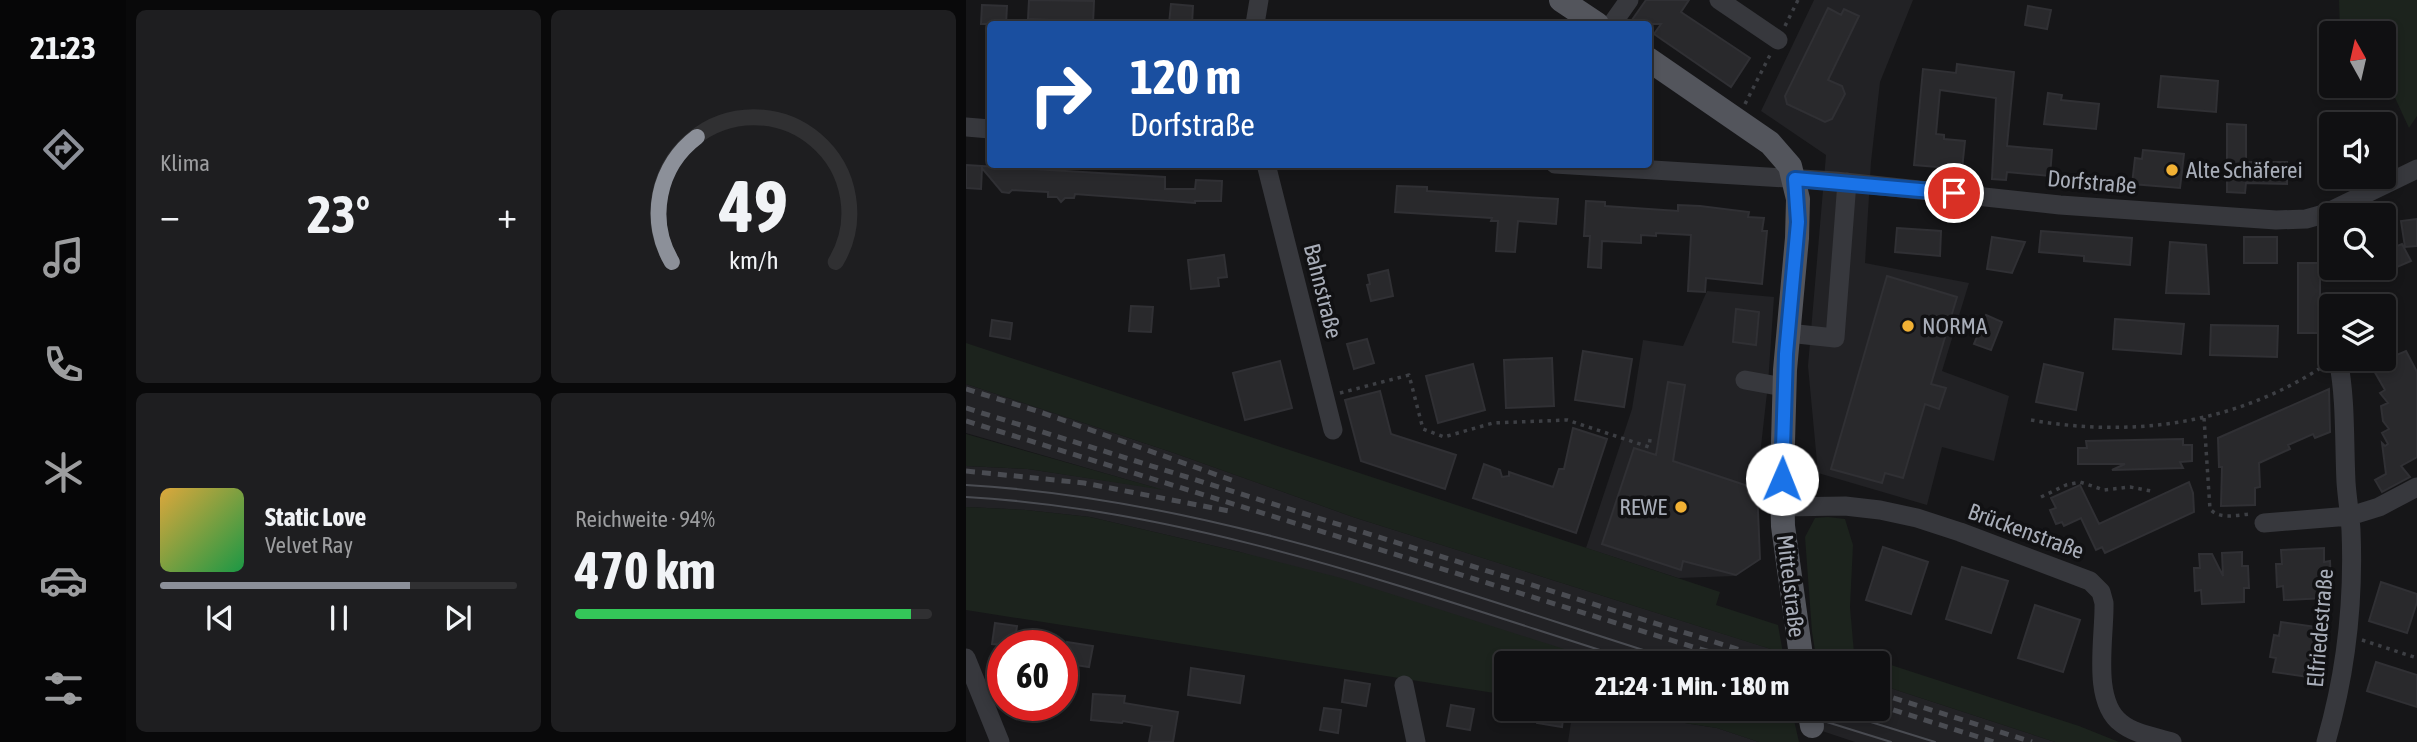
<!DOCTYPE html>
<html lang="de">
<head>
<meta charset="utf-8">
<style>
  :root { --surface:#101012; --page:#1e1e20; --text:#f1f3f6; --muted:#9c9d9f; --line:#303032; --accent:#8c9099 }
  body { margin:0; font-family:"Asap Condensed",sans-serif; background:var(--page); color:var(--text); height:100vh; display:flex; flex-direction:column; font-size:26px; white-space:nowrap }
  * { box-sizing:border-box; margin:0 }
  p { font-size:23px; color:var(--muted) }
  .icon { flex:none; width:38px; height:38px; fill:none; stroke:currentColor; stroke-width:2; stroke-linecap:round; stroke-linejoin:round }
  .map { position:relative; flex:1; overflow:hidden }
  .drawer { display:flex; flex-direction:column; gap:10px; padding:10px; background:#09090a; width:840px }
  .drawer>* { flex:none }
  .banner { position:absolute; left:21px; top:21px; width:665px; height:147px; border-radius:7px; box-shadow:0 4px 10px #0003,0 0 0 2px var(--line); background:#1a4fa0; color:#fff; overflow:hidden }
  .needle { width:46px; rotate:352deg }
  .tools { position:absolute; left:1353px; top:21px; display:grid; gap:14px }
  .tools a { display:grid; place-items:center; width:77px; height:77px; border-radius:7px; background:var(--surface); box-shadow:0 4px 10px #0003,0 0 0 2px var(--line); font-size:35px }
  .speed { position:absolute; left:21px; top:630px; display:flex; gap:14px; font-size:35px; font-weight:700; text-align:center }
  .speed>* { display:grid; place-content:center; width:91px; height:91px; border-radius:50%; background:var(--surface); box-shadow:0 4px 10px #0003,0 0 0 2px var(--line); line-height:1 }
  .speed .limit { border:10px solid #d22; background:#fff; color:#111 }
  .pin { position:absolute; display:grid; place-items:center; width:60px; height:60px; color:#fff; margin:-30px; border:4px solid #fff; border-radius:50%; box-shadow:0 2px 7px #0007 }
  .me { position:absolute; width:77px; margin:-38px; rotate:1deg; stroke-linejoin:round; filter:drop-shadow(0 0 5px #0008) }
  .turn { display:flex; align-items:center; gap:24px; height:147px; padding:0 28px; font-size:32px }
  .turn .icon { width:91px; height:91px; stroke-width:2.5 }
  .turn b { display:block; font-size:49px; line-height:60px }
  .big { font-size:52px; font-weight:700; line-height:1.1 }
  .drawer .tile { flex:1; display:flex; flex-direction:column; justify-content:center; gap:10px; min-width:0; padding:0 24px; border-radius:10px; background:var(--page) }
  .drawer .dial { align-items:center; gap:0 }
  .dial svg { height:182px; overflow:visible; fill:none; stroke:var(--line); stroke-width:7; stroke-linecap:round; text-anchor:middle }
  .dial text { fill:var(--text); stroke:none }
  .song { display:flex; align-items:center; gap:21px }
  .cover { width:84px; height:84px; border-radius:10px; background:linear-gradient(135deg,hsl(40 70% 55%),hsl(140 70% 35%)) }
  .played { height:7px; border-radius:4px; background:linear-gradient(90deg,var(--accent) 70%,var(--line) 70%) }
  .keys { display:flex; justify-content:space-around; direction:ltr }
  .heat { display:flex; justify-content:space-between; align-items:center; font-size:38px; direction:ltr }
  .charge { height:10px; border-radius:5px; background:linear-gradient(90deg,#34c759 94%,var(--line) 0) }
  .drawer .tiles { flex:1; display:grid; gap:10px; grid-template-columns:repeat(2,1fr) }
  .trip { position:absolute; left:528px; top:651px; width:396px; height:70px; border-radius:7px; background:var(--surface); box-shadow:0 4px 10px #0003,0 0 0 2px var(--line); font-weight:700; line-height:70px; text-align:center }
  main { display:flex; flex:1; min-height:0 }
  .tabs { display:flex; flex-direction:column; width:126px; justify-content:space-around; align-items:center; background:#060607; color:var(--muted) }
  .tabs .icon { width:49px; height:49px }
  .tabs .on { color:var(--accent) }
  .tabs b { font-size:32px; color:var(--text) }
  .map>svg:first-child { display:block }
  .built { fill:#222225 }
  .green { fill:#1c231d }
  .building { fill:#29292c; stroke:#303034; stroke-width:2 }
  .lines { fill:none; stroke-linecap:round; stroke-linejoin:round }
  .path { stroke:#3d3f44; stroke-width:3.5; stroke-dasharray:3.5 5; stroke-linecap:butt }
  .minor { stroke:#37383d; stroke-width:19 }
  .major { stroke:#53555c; stroke-width:24 }
  .tram { stroke:#4a4c52; stroke-width:2 }
  .rail { stroke:#4a4c52; stroke-width:5; stroke-dasharray:9 7; stroke-linecap:butt }
  .major-bridge { stroke:#53555c; stroke-width:24 }
  .route-casing { stroke:#114b97; stroke-width:18 }
  .route { stroke:#1a73e8; stroke-width:12 }
  .poi-dot { fill:#f2b134; stroke:#111113; stroke-width:2.5 }
  .labels { text-anchor:middle; dominant-baseline:central; stroke-width:7; stroke-linejoin:round; paint-order:stroke }
  .poi-label { font-size:23px; fill:#a8adb8; stroke:#111113; text-anchor:start }
  .street-label { font-size:23px; fill:#a8adb8; stroke:#111113 }
</style>
</head>
<body>
<main>
<nav class="tabs">
<b>21:23</b>
<svg class="icon on" aria-label="directions" viewBox="0 0 24 24"><path d="M12 3l9 9-9 9-9-9zM9 14v-3h6M13 9l2 2-2 2"/></svg>
<svg class="icon" aria-label="music" viewBox="0 0 24 24"><path d="M9 18V5l10-2v13"/><circle cx="6" cy="18" r="3"/><circle cx="16" cy="16" r="3"/></svg>
<svg class="icon" aria-label="phone" viewBox="0 0 24 24"><path d="M5 4h4l2 5-3 2q2 4 5 5l2-3 5 2v4C11 20 4 13 5 4z"/></svg>
<svg class="icon" aria-label="climate" viewBox="0 0 24 24"><path d="M12 3v18M4 7l16 10M4 17L20 7"/></svg>
<svg class="icon" aria-label="car" viewBox="0 0 24 24"><path d="M5 17H2v-5l4-1 3-4h7l3 4 3 1v5h-3M9 17h6M6 11h13"/><circle cx="7" cy="17" r="2"/><circle cx="17" cy="17" r="2"/></svg>
<svg class="icon" aria-label="filters" viewBox="0 0 24 24"><path d="M4 7h16M4 17h16"/><circle cx="9" cy="7" r="2"/><circle cx="15" cy="17" r="2"/></svg>
</nav>
<section class="drawer">
<div class="tiles">
<div class="tile"><p>Klima</p>
<div class="heat"><a>−</a><b class="big">23°</b><a>+</a></div>
</div>
<div class="tile dial"><svg viewBox="0 0 100 80">
<path d="M14 69A42 42 0 1 1 86 69"/>
<path d="M14 69A42 42 0 0 1 25 14" stroke="#8c9099"/>
<text x="50" y="56" font-size="32" font-weight="700">49</text>
<text x="50" y="72" font-size="11">km/h</text>
</svg></div>
<div class="tile">
<div class="song"><i class="cover"></i><div><b>Static Love</b><p>Velvet Ray</p></div></div>
<div class="played"></div>
<div class="keys"><svg class="icon" aria-label="previous" viewBox="0 0 24 24"><path d="M18 5L8 12l10 7zM5 5v14"/></svg><svg class="icon" aria-label="pause" viewBox="0 0 24 24"><path d="M8 5v14M16 5v14"/></svg><svg class="icon" aria-label="next" viewBox="0 0 24 24"><path d="M6 5l10 7-10 7zM19 5v14"/></svg></div>
</div>
<div class="tile"><p>Reichweite · 94%</p><b class="big">470 km</b><div class="charge"></div></div>
</div>
</section>
<div class="map">
<svg width="1451" height="742" viewBox="0 0 1451 742">
  <rect width="100%" height="100%" fill="#161618"/>
  <path class="built" d="M848,0H947L914,82L905,162L899,263L1003,283L976,371L1043,396L1028,461L976,447L961,505L852,473L842,366L860,155L795,111Z
    M741,291L808,297L802,384L792,473L794,559L769,576L712,578L620,548L666,409L677,340L717,346Z
    M0,384L208,453L387,517L850,663H642L274,552L124,517L60,510L0,507V466L62,469L190,488L0,433Z
    M912,684L1089,742H889L790,709H912Z
    M607,709H629L751,728L793,742H602Z"/>
  <path class="green" d="M1373,0H1451V116L1443,128L1418,74V33H1374Z
    M0,343L754,592L750,605L812,625L817,653L387,517L208,453L0,384Z
    M0,434L198,490L62,469L0,466Z
    M0,507L60,510L124,517L274,552L375,578L642,663H541V695L0,610Z
    M862,517L879,519L887,545L884,607L888,653L1113,726L1153,742H1089L912,684V663H851L846,632L839,537L849,518Z
    M629,709H790L828,720L833,742H793L751,728Z"/>
  <path class="building" d="M63,0L128,1L127,24H109V21L62,19Z
    M680,0H723L715,12L784,58L765,87L688,34L695,24H673L666,20Z
    M205,4L227,6L226,24H203Z
    M16,5L41,6L40,24H15Z
    M1062,6L1085,10L1081,29L1059,25Z
    M862,8L875,15L878,9L893,16L862,80L876,86L879,94L866,119L859,122L821,104L819,96Z
    M991,64L1048,72L1041,146L1086,150L1084,176L1041,172L1040,180L1026,179L1030,98L974,90L970,134L978,135V139L999,141L996,169L948,165L957,69L990,73Z
    M1195,76L1252,81L1250,112L1192,107Z
    M1082,93L1096,95L1095,100L1133,104L1130,129L1078,124Z
    M1261,124L1280,125V162H1321V184L1280,183L1279,193L1261,192Z
    M1177,150L1218,154L1214,188L1166,184L1169,158L1176,159Z
    M0,165L199,177V189H229L230,180L256,181L255,201H229V203L109,194L108,198H99L95,202L91,197H82V192L46,190L43,193L36,192L16,168L15,189L0,188Z
    M431,186L461,187V191L592,199L590,224L552,221L549,252L530,251L532,221H525L526,218L429,212Z
    M620,201L639,202V206L712,211V205L734,206L783,212L782,217L798,218L796,231H801L796,284L740,278L739,292L722,291L725,235L690,233V236L675,235V243L636,241L635,268L622,267L624,236H618Z
    M1451,219V246L1439,247L1435,221Z
    M931,228L975,231L974,256L929,252Z
    M1075,231L1166,238L1164,265L1118,261V256L1073,252Z
    M1026,237L1059,242L1046,273L1021,269Z
    M1278,237H1311V263H1278Z
    M1204,242L1240,245L1243,294L1200,293Z
    M1436,244L1445,261L1424,270L1418,251Z
    M258,255L261,277L252,278L253,286L225,289L222,260Z
    M1332,263H1354V333H1332Z
    M422,270L427,296L405,301L401,285L404,284L402,275Z
    M921,276L991,297L965,384L980,388L973,409L959,404L937,478L919,473L916,483L865,469Z
    M165,306L187,307L185,332L163,331Z
    M770,309L793,312L790,345L767,342Z
    M1020,315L1036,322L1025,350L1008,344Z
    M1149,319L1218,324L1215,354L1147,349Z
    M26,320L46,323L44,339L24,336Z
    M1245,325L1312,326L1311,357L1244,355Z
    M401,339L408,363L388,369L381,344Z
    M617,351L666,359L658,407L609,400Z
    M1440,351L1451,372V457L1435,466L1444,477L1416,492L1409,480L1420,474L1416,443L1419,446L1422,444L1416,433L1423,429L1417,421L1415,406L1422,403L1414,393L1419,390L1407,369L1410,367L1409,364Z
    M586,358L588,406L540,408L538,360Z
    M314,361L326,408L279,420L267,373Z
    M507,364L519,410L472,423L460,376Z
    M1078,364L1117,373L1110,410L1070,402Z
    M702,382L719,385L707,461L791,489L794,559L770,575L717,561L715,570L636,544L668,448L690,455Z
    M1363,389L1364,432L1349,438L1347,434L1322,445L1324,449L1293,463L1294,487L1289,488V505L1255,506L1256,467H1253L1252,438Z
    M414,391L425,434L490,455L479,489L395,461L379,400Z
    M607,428L641,439L610,533L507,498L518,464L534,470L536,477L543,476V472L587,487L593,469H598Z
    M1217,439V445H1226V461L1214,462L1217,468L1146,470L1159,464H1112V448H1121L1120,441Z
    M1223,482L1227,493L1228,512L1139,553L1136,547L1130,550L1115,518L1098,526L1096,522L1090,524L1084,510L1090,508L1085,498L1114,485L1133,524Z
    M917,547L962,562L945,614L900,600Z
    M1358,548V562L1364,561L1365,584H1359L1360,598L1318,600L1317,586L1311,587L1310,564H1316L1315,550Z
    M1276,552V566H1282L1283,588H1278V602L1236,604L1235,590L1229,591L1228,568H1234L1233,554H1246L1257,576L1256,553Z
    M996,567L1042,581L1025,633L980,619Z
    M1415,582L1451,594V602L1441,633L1403,621Z
    M1069,605L1114,620L1097,672L1052,658Z
    M1315,622L1358,628L1355,642L1361,643L1357,665L1352,664L1350,678L1307,672L1310,658L1304,657L1308,635L1313,636Z
    M29,623L51,626L48,646L26,644Z
    M101,642L127,646L123,667L96,663V645L100,646Z
    M1410,662L1451,675V707L1401,691Z
    M225,668L278,676L274,703L222,695Z
    M379,680L404,684L400,706L376,702Z
    M127,694L159,696L158,703L212,712L207,742H183L186,726L157,721L156,723L125,720Z
    M485,705L508,709L504,730L481,726Z
    M358,708L375,710L372,733L354,730Z
    M573,709L598,712L596,727L571,723Z"/>
  <g class="lines">
    <path class="path" d="M819,26L832,0
      M779,104L804,55
      M374,393L443,375L457,429L478,437L527,423L601,420L683,447L684,439
      M1238,418L1244,509C1254,520 1271,515 1284,514
      M1065,420C1167,438 1268,424 1356,367
      M1075,497L1100,485L1114,482L1138,490L1164,487L1185,491
      M1396,640L1451,658"/>
    <path class="minor" d="M753,0L812,40
      M289,24L293,0
      M646,24L663,0
      M0,127L24,129
      M300,164L367,430
      M589,164L869,181L1094,205L1310,220L1340,219L1358,214L1451,169
      M822,333L869,338L881,182
      M779,380L818,387
      M816,507L879,506L914,510L951,518L994,532L1124,581L1135,592L1138,603C1139,637 1125,700 1155,723C1168,734 1190,737 1206,742
      M1298,523L1384,516L1413,507L1451,487
      M0,658L34,742
      M438,685L450,742
      M1360,742C1380,673 1388,601 1385,530C1384,514 1381,498 1380,482C1378,440 1380,399 1372,359"/>
    <path class="major" d="M595,0L631,24
      M682,59L804,143L824,166L832,199L831,238L819,370L816,479L817,526L836,663"/>
    <path class="tram" d="M0,485C246,499 485,590 718,663
      M0,497C232,510 455,594 675,663
      M819,709L925,742
      M863,709L969,742"/>
    <path class="rail" d="M0,389L74,412L271,482
      M0,408L816,663
      M0,421L779,663
      M0,471L118,483L263,511
      M912,693L1066,742
      M912,705L1028,742"/>
    <path class="major-bridge" d="M843,709L846,726"/>
  </g>
  <g class="lines">
    <defs>
      <path id="route" d="M816,479L820,354L832,222L829,179L988,193"/>
    </defs>
    <use href="#route" class="route-casing"/>
    <use href="#route" class="route"/>
  </g>
  <g class="poi-dot">
    <circle cx="1206" cy="170" r="7"/>
    <circle cx="942" cy="326" r="7"/>
    <circle cx="715" cy="507" r="7"/>
  </g>
  <g class="labels">
    <g class="poi-label">
      <text x="1220" y="170">Alte Schäferei</text>
      <text x="956" y="326">NORMA</text>
      <text x="701" y="507" text-anchor="end">REWE</text>
    </g>
    <g class="street-label">
      <text transform="translate(1126 182) rotate(5)">Dorfstraße</text>
      <text transform="translate(357 291) rotate(76)">Bahnstraße</text>
      <text transform="translate(1060 531) rotate(20)">Brückenstraße</text>
      <text transform="translate(825 586) rotate(83)">Mittelstraße</text>
      <text transform="translate(1354 628) rotate(-85)">Elfriedestraße</text>
    </g>
  </g>
</svg>
<div class="tools">
<a><svg class="needle" viewBox="-14 -14 28 28"><path d="M0-13l5 13h-10z" fill="#e53935"/><path d="M0 13l5-13h-10z" fill="#9c9d9f"/></svg></a>
<a><svg class="icon" aria-label="sound" viewBox="0 0 24 24"><path d="M4 9h4l5-4v14l-5-4H4zM17 9q2 3 0 6"/></svg></a>
<a><svg class="icon" aria-label="search" viewBox="0 0 24 24"><circle cx="10" cy="10" r="6"/><path d="M15 15l6 6"/></svg></a>
<a><svg class="icon" aria-label="layers" viewBox="0 0 24 24"><path d="M12 4l9 5-9 5-9-5zM3 14l9 5 9-5"/></svg></a>
</div>
<div class="speed"><div class="limit">60</div></div>
<div class="pin" style="left:988px;top:193px;background:#d93025"><svg class="icon" aria-label="arrive" viewBox="0 0 24 24"><path d="M6 21V4h12l-3 4 3 4H6"/></svg></div>
<svg class="me" style="left:816px;top:479px" viewBox="-20 -20 40 40"><circle r="19" fill="#fff"/><path d="M0-13L10 11 0 6-10 11z" fill="#1a73e8"/></svg>
<div class="trip">21:24 · 1 Min. · 180 m</div>
<div class="banner">
<div class="turn"><svg class="icon" aria-label="right" viewBox="0 0 24 24"><path d="M7 20v-9h11M14 6l5 5-5 5"/></svg><div><b>120 m</b>Dorfstraße</div></div>
</div>
</div>
</main>
</body>
</html>
